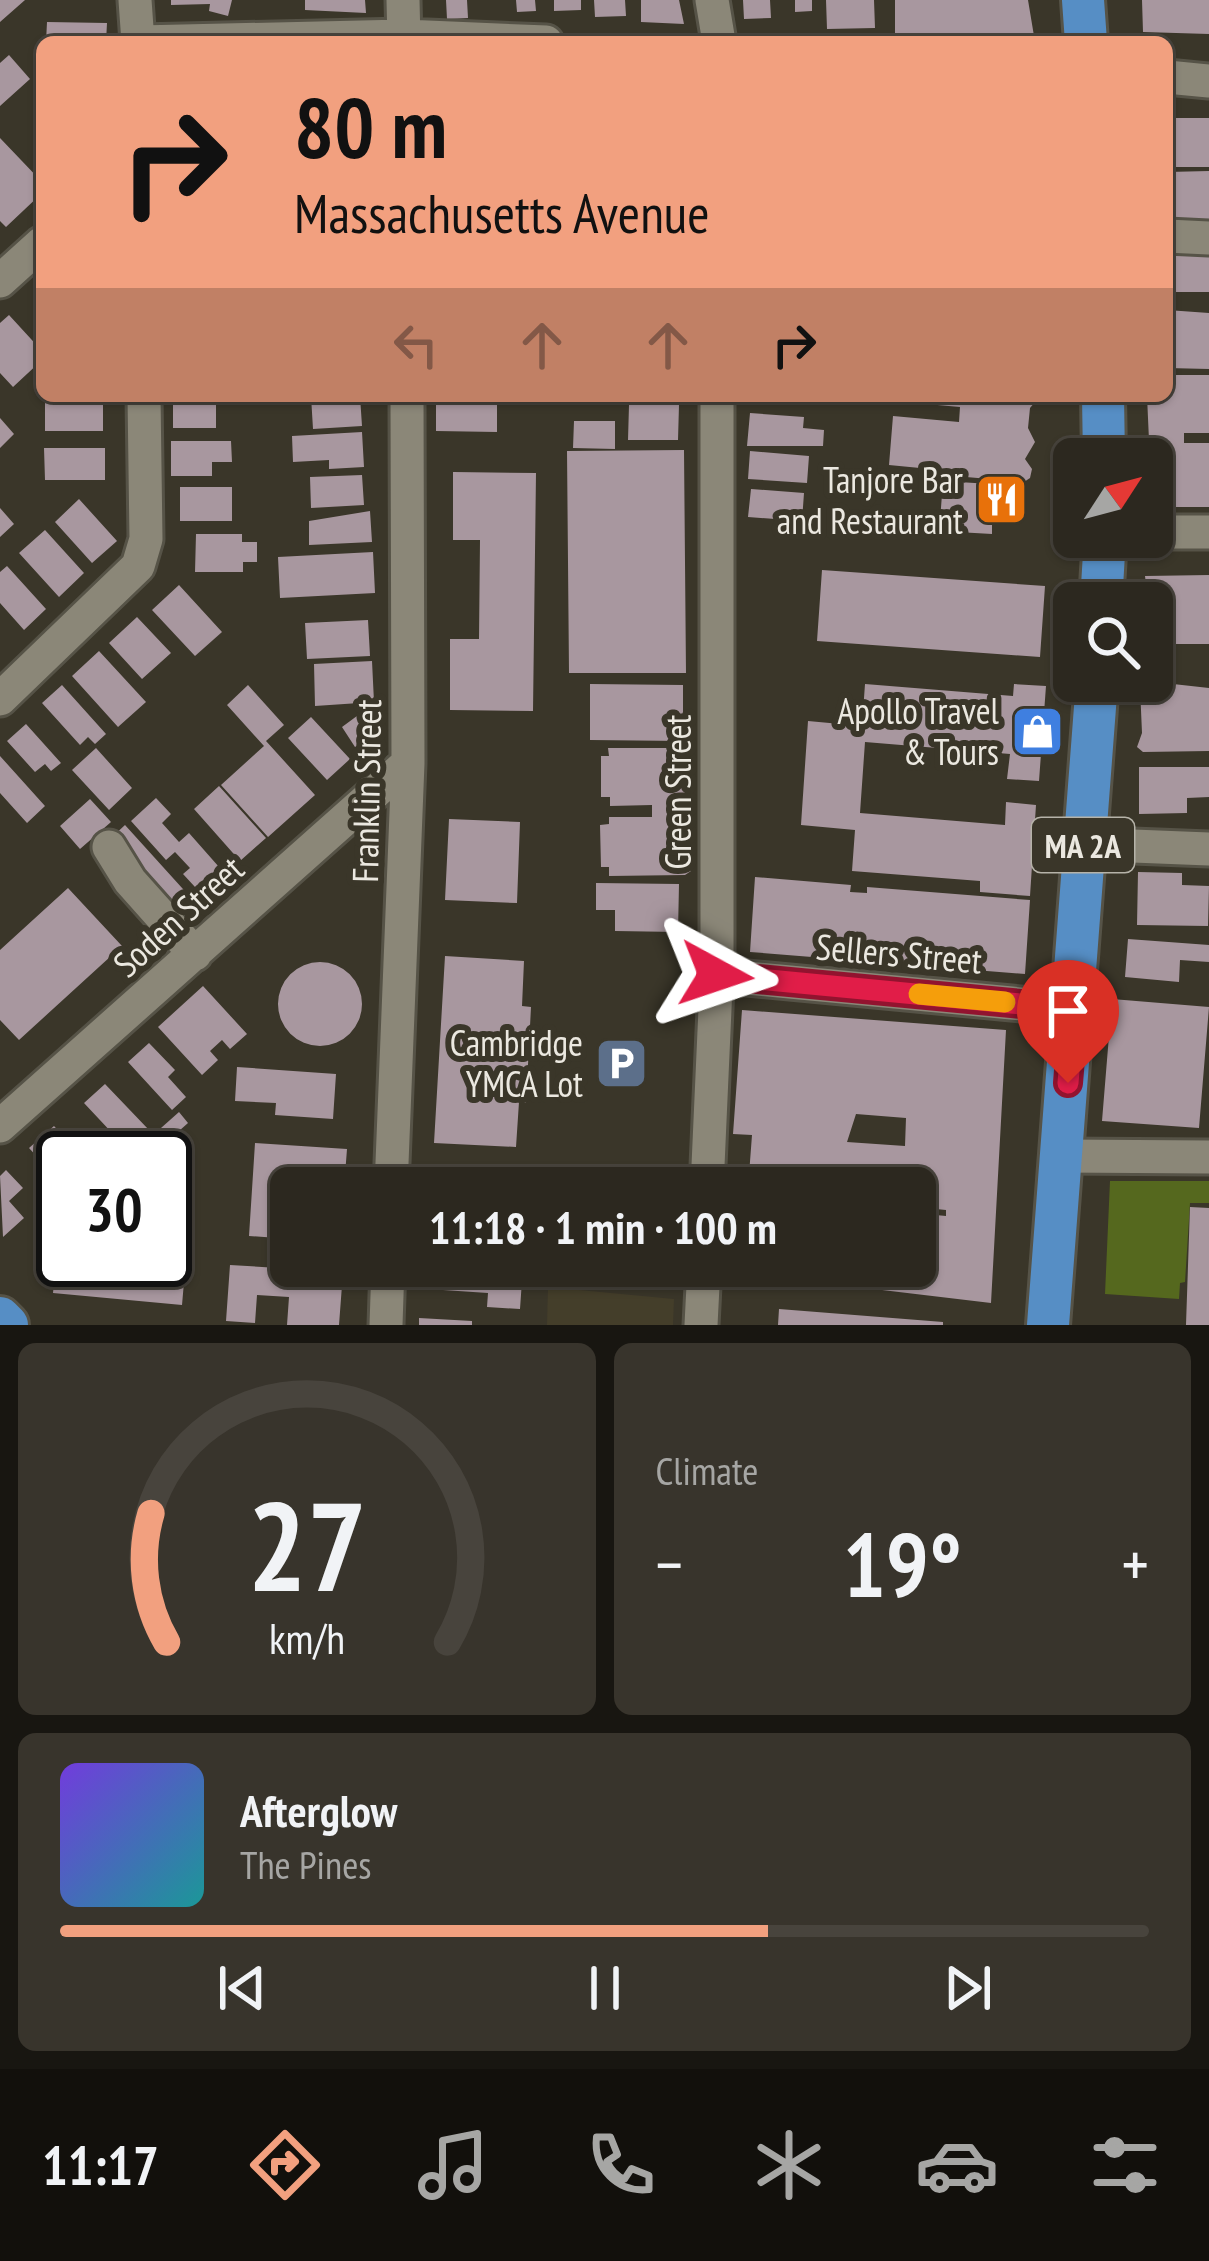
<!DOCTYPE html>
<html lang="en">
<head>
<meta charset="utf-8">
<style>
  :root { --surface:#2c281f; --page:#38342c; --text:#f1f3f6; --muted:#a6a6a4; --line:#48443d; --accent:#f2a07f }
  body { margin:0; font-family:"PT Sans Narrow",sans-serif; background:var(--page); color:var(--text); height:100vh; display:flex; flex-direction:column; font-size:45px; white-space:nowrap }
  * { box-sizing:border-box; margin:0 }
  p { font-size:39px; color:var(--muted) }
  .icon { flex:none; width:66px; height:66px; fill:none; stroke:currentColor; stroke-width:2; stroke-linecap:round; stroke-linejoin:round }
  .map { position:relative; height:1325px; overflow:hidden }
  .sheet { display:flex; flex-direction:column; gap:18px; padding:18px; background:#181611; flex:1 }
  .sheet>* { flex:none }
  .top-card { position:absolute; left:36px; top:36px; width:1137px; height:366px; border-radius:18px; box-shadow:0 3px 9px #0004,0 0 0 3px var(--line); background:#f2a07f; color:#111; overflow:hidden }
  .needle { width:78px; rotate:54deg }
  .controls { position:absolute; left:1053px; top:438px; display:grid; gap:24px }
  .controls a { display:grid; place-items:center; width:120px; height:120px; border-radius:18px; background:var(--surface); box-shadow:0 3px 9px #0004,0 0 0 3px var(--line); font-size:60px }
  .speed { position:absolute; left:36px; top:1131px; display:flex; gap:24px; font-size:60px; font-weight:700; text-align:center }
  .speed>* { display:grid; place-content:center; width:156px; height:156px; border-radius:50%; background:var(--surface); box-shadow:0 3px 9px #0004,0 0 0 3px var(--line); line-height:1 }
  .speed .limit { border:6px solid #111; border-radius:18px; background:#fff; color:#111 }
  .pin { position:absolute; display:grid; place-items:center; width:102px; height:102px; color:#fff; margin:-123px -51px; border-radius:50% 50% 50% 0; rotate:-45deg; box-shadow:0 0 12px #0007 }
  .pin .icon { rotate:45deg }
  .me { position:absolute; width:132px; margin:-66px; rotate:95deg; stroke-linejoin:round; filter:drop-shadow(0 0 9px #0008) }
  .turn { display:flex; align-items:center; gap:42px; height:252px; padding:0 60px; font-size:54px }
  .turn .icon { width:156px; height:156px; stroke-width:2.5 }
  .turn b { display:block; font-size:84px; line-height:102px }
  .lanes { display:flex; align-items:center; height:114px; padding:0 60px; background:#0003; justify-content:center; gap:60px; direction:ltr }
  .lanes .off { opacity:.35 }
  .big { font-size:90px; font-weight:700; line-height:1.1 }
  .sheet .widget { flex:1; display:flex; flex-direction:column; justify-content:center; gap:18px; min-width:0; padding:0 42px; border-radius:18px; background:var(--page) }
  .sheet .dial { align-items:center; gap:0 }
  .dial svg { height:312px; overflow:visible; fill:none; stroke:var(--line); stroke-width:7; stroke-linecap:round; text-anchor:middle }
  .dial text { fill:var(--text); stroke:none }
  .song { display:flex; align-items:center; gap:36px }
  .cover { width:144px; height:144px; border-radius:18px; background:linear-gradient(135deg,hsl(260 70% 55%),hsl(180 70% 35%)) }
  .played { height:12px; border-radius:6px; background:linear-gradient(90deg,var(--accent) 65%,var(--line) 65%) }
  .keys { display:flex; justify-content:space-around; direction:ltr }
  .heat { display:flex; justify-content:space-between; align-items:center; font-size:66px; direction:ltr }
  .sheet .tiles { flex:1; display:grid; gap:18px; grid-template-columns:1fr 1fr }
  .widget:last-child { grid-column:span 2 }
  .trip { position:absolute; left:270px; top:1167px; width:666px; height:120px; border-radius:18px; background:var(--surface); box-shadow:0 3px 9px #0004,0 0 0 3px var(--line); font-weight:700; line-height:120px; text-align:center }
  .menu { display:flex; height:192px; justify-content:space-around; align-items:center; background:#12100c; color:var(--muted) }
  .menu .icon { width:84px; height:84px }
  .menu .active { color:var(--accent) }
  .menu b { font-size:54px; color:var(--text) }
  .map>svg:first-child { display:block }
  .built { fill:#443e2a }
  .green { fill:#55681e }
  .building { fill:#a8979f; fill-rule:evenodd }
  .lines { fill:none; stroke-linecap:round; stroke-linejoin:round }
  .minor-casing { stroke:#565347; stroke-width:39 }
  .major-casing { stroke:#565347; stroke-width:48 }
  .minor { stroke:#8b8778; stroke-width:33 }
  .major { stroke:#568ec5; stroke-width:42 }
  .route-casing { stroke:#92132f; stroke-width:30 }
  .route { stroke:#e11d48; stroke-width:21 }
  .slow { stroke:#f59e0b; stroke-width:21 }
  .labels { text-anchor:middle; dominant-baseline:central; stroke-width:12; stroke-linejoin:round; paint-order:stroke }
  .shield { fill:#3a3629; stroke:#b6b3a9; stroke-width:3 }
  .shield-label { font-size:33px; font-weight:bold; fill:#ebe8e0 }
  .poi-label { font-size:36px; fill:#ebe8e0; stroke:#3a3629; text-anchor:end }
  .street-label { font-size:36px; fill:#ebe8e0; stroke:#3a3629 }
</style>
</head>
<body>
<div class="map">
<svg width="1209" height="1325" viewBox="0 0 1209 1325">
  <rect width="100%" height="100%" fill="#3a3629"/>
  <path class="built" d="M548,1287L674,1299L673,1325H547Z"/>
  <path class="green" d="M1110,1181H1209V1203H1190L1185,1282L1180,1283L1179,1299L1105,1294Z"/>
  <path class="building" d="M0,0H25L0,22Z
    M171,0H232L228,16L209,11L210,4L171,5Z
    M305,0H365L366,13L305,10Z
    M446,0H467L468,18L447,19Z
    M516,0H535L536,11L517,12Z
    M554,0H581V10L554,11Z
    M594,0H625L626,16L595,17Z
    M641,0H679L684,24L641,22Z
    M743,0H770L771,18L744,19Z
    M795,0H812V11L795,12Z
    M826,0H874L875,28L827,29Z
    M895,0H1028L1035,42L895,38Z
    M1142,0H1209V34L1143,32Z
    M47,22L107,23L106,42H46Z
    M9,55L30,79L0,106V63Z
    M1169,118H1209V167H1167Z
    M0,138L42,182V193L6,227L0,221Z
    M1209,171V221H1167V172Z
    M1209,253V292H1167V254Z
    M1167,310L1209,313V369L1167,368Z
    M9,315L42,351V360L13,387L0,373V323Z
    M1167,375H1209V433H1184V443H1209V507H1152L1147,396H1167Z
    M173,396H216V428H173Z
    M311,396H360L362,426L313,429Z
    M436,396H497V432L436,431Z
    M821,396H869V403Z
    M892,396H1040L1030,408L1028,428L1035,442L1025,459L1032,469L1030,478L1024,482L920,473V468L889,465L893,416L959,422L960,407L892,401Z
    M45,401H103V431H45Z
    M629,405H679L678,440H628Z
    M750,413L804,417L803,428L824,430L823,446H747Z
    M0,418L14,434L0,448Z
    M574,421H615V449L573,448Z
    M362,432L364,467L329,469V460L293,462L292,436Z
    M171,441H231L232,462H212V476H171Z
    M44,448H105V480H45Z
    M684,450L686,673H569L567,451Z
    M750,451L809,456L807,483L748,479Z
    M453,472L536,473L533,711L450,710V639H479L480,540H453Z
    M362,475L364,505L311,508L310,477Z
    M943,481L1021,486L1018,522L992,520V534L957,532L958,522L940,521Z
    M180,487H232V521H180Z
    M751,489L804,493L802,521L748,517Z
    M79,499L117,541L92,563L55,522Z
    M0,508L14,524L0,537Z
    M370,511L372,542L309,545V521Z
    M45,530L84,573L59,597L19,553Z
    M196,534H242V542H257V562H243V572H195Z
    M373,552L375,593L280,598L278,557Z
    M7,566L46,609L24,630L0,603V572Z
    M822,570L1045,586L1040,657L817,641Z
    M1209,575V644H1176V634H1152L1145,576Z
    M179,585L222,632L195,656L152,610Z
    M137,617L171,653L142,679L109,643Z
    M368,620L370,656L307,659L305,623Z
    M99,651L146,702L118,727L72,676Z
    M372,661L374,702L315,706L314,664Z
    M590,684L683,685V741L590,740Z
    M865,684L1013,696L1014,684L1046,686L1039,781L1007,779L1010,754L865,742L860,813L1005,825L1006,802L1036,805L1030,896L980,892V881L852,871L855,830L801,825L808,721L862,726Z
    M1173,684L1209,688V751L1143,752L1137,747L1142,733L1140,687Z
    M62,685L106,734L95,744L88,737L80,745L42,703Z
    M248,685L284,725L266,741L315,795L268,837L221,785L264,746L227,705Z
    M361,713L375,733L355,747L342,727Z
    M311,717L350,759L327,780L288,738Z
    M26,724L61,763L51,771L45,764L35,772L7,741Z
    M96,748L132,788L109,810L72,770Z
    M608,748H684L689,752L684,784L691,871L685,875L609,876V867H601L600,825L609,824V817H652V805L610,806V797H601V756H609Z
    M0,756L45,806L27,823L0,793Z
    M1139,767H1209V797L1187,798V813L1139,814Z
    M219,786L266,838L240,861L194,809Z
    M156,798L171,814L162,823L179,842L189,833L219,867L212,874L223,886L207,900L183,874L190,868L175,852L166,860L131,821Z
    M90,799L111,822L80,849L60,826Z
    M449,819L520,822L517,903L445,900Z
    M125,825L192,899L174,915L110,839Z
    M1138,872L1182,873V885L1209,886L1208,926L1137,925Z
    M755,877L851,885L850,892L867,893V887L1030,900L1025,974L750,952Z
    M596,883L679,884L678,932L615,931V910H596Z
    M68,888L122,946L19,1040L0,1020V950Z
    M1128,939L1209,945V962L1180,960L1179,982L1125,977Z
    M445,956L524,961L522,1006L531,1007L526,1103L519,1102L516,1147L434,1143Z
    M278 1004a42 42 0 1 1 84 0a42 42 0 1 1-84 0Z
    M203,986L247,1034L230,1049L222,1040L210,1051L218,1060L202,1075L158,1027Z
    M1112,999L1209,1007L1199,1128L1102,1121Z
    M742,1010L1006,1030L991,1303L815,1282L816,1266H915V1213L946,1216V1210L915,1207V1188H748L752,1135L733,1134ZM856,1114L906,1118L905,1146L847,1142Z
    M149,1043L175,1070L168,1077L186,1097L172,1110L128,1062Z
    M237,1067L336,1074L333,1119L275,1115L276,1103L235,1101Z
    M105,1084L149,1130L128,1150L84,1103Z
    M179,1112L188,1123L170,1139L161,1128Z
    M54,1126L83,1158H63V1185L29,1148Z
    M255,1143L347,1149L344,1188H291V1239L249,1236Z
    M6,1170L23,1188L9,1201L24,1218L3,1237L0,1176Z
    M1190,1207L1209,1208V1325H1186Z
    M60,1222L63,1260H165V1223L189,1225L182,1305L53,1293Z
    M230,1265L343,1272L339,1325H287L289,1297L257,1295L255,1323L226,1321Z
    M422,1266H523L520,1309L487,1307L488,1293L428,1289L421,1282Z
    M779,1309L943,1322V1325H778Z
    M419,1318L472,1321V1325H419Z"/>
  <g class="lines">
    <defs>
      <path id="minor" d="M135,0L138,42
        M403,0L404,42
        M712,0L719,42
        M140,42L404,36L546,42
        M1167,77L1209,81
        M1167,236L1209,238
        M0,281L42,243
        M1152,532H1209
        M0,699L138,566L146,539L144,396
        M1083,844L1209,849
        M109,847L130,881L195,954
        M716,975L1074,1009
        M0,1126L408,763
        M1062,1156L1209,1157
        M391,1188L408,763L407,396
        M707,1188L717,964V396
        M386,1325L388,1266
        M701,1325L704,1266"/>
      <path id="major" d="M1083,0L1086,42
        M1103,396L1104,459
        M1101,603L1105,537
        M0,1318L7,1325
        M1048,1325L1097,681"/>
    </defs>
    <use href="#minor" class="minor-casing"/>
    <use href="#major" class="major-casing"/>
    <use href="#minor" class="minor"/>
    <use href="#major" class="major"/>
  </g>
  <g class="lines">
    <defs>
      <path id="route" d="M716,975L1074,1009L1068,1083"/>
    </defs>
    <use href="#route" class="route-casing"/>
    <use href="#route" class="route"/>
    <path class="slow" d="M919,994L1005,1002"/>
  </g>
  <defs>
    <symbol id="restaurant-square" viewBox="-11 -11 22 22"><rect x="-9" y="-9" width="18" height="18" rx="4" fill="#e8710a" stroke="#3a3629"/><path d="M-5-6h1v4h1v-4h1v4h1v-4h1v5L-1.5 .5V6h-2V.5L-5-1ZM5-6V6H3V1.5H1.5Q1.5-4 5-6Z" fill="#fff"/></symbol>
    <symbol id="shop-square" viewBox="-11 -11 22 22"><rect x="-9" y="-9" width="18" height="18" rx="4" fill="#3f7fe0" stroke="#3a3629"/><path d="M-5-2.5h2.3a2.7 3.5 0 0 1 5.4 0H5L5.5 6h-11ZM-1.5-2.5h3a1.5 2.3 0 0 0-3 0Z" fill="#fff"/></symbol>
    <symbol id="parking-square" viewBox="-11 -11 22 22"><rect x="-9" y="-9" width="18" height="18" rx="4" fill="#5c6f8a" stroke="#3a3629"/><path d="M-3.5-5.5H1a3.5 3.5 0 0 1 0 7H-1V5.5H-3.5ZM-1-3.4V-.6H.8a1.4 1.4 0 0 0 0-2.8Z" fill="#fff"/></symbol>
  </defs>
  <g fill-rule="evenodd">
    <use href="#restaurant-square" x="972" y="470" width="59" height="59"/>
    <use href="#shop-square" x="1008" y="702" width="59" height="59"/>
    <use href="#parking-square" x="592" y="1034" width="59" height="59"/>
  </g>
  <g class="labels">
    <rect class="shield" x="1032" y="818" width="102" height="54" rx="9"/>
    <g class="shield-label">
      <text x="1083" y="845">MA 2A</text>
    </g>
    <g class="poi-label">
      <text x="963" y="479">Tanjore Bar<tspan x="963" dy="41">and Restaurant</tspan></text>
      <text x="999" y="710">Apollo Travel<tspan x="999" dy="41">&amp; Tours</tspan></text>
      <text x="583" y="1042">Cambridge<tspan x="583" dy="41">YMCA Lot</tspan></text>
    </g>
    <g class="street-label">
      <text transform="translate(366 791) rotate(-89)">Franklin Street</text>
      <text transform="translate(677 792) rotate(-90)">Green Street</text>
      <text transform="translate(178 916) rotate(-42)">Soden Street</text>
      <text transform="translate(899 953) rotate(5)">Sellers Street</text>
    </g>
  </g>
</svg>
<div class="controls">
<a><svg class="needle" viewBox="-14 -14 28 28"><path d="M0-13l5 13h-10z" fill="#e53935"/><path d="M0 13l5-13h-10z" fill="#a6a6a4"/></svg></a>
<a><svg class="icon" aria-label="search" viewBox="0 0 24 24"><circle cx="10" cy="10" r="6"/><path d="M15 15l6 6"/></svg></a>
</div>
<div class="speed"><div class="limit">30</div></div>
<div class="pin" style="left:1068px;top:1083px;background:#d93025"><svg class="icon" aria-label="arrive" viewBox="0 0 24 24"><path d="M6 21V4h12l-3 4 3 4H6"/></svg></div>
<svg class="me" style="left:716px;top:975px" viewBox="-20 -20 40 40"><path d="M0-17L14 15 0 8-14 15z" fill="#e11d48" stroke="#fff" stroke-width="4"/></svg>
<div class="trip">11:18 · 1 min · 100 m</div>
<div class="top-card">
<div class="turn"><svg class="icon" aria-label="right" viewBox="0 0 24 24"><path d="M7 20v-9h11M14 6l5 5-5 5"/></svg><div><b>80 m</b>Massachusetts Avenue</div></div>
<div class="lanes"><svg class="icon off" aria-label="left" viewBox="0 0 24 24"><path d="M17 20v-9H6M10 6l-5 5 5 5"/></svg><svg class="icon off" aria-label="ahead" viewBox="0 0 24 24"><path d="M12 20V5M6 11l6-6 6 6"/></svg><svg class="icon off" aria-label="ahead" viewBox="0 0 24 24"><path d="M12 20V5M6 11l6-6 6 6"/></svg><svg class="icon" aria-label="right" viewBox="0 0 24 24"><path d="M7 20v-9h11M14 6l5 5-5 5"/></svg></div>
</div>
</div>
<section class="sheet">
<div class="tiles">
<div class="widget dial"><svg viewBox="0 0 100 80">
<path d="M14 69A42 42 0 1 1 86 69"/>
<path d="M14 69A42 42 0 0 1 10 36" stroke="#f2a07f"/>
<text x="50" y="56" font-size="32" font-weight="700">27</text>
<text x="50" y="72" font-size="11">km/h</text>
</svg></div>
<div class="widget"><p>Climate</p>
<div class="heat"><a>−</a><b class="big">19°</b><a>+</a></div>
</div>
<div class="widget">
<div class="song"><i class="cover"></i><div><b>Afterglow</b><p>The Pines</p></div></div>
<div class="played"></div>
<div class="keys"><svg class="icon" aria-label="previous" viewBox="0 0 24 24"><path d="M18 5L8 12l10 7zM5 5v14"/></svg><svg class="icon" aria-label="pause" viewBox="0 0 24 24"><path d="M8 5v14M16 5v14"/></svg><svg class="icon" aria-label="next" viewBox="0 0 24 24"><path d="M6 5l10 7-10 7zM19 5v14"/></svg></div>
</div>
</div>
</section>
<nav class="menu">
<b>11:17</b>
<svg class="icon active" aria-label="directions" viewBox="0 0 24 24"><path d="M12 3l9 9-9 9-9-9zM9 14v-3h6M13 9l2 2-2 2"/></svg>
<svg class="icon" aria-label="music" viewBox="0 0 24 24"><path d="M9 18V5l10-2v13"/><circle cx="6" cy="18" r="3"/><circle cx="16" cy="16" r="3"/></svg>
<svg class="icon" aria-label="phone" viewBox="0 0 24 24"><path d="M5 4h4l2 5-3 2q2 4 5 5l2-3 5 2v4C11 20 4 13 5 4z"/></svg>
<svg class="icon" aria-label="climate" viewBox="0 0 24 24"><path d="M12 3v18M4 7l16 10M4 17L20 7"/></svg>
<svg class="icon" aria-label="car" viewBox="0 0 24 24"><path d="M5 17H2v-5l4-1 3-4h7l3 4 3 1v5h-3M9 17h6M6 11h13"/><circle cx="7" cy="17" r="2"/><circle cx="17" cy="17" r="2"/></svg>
<svg class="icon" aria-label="filters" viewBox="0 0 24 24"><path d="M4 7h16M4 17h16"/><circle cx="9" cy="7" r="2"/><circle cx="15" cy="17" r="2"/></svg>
</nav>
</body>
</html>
